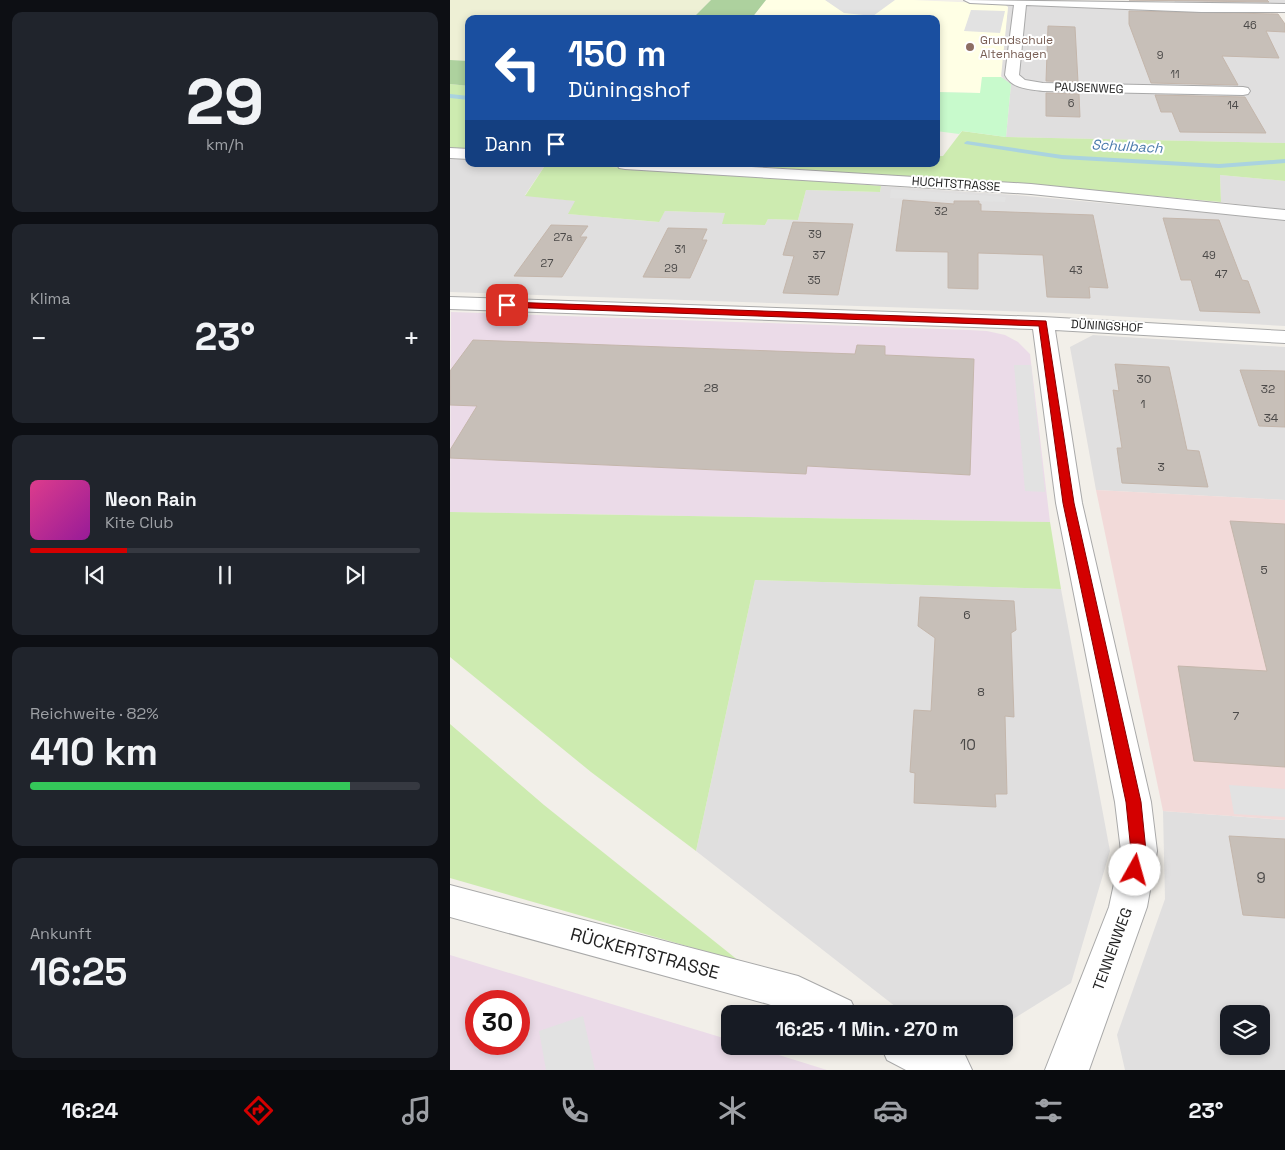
<!DOCTYPE html>
<html lang="de">
<head>
<meta charset="utf-8">
<style>
  :root { --surface:#171b24; --page:#20242c; --text:#f1f3f6; --muted:#9ea1a6; --line:#363941; --accent:#d40000 }
  body { margin:0; font-family:"Space Grotesk",sans-serif; background:var(--page); color:var(--text); height:100vh; display:flex; flex-direction:column; font-size:19px; white-space:nowrap }
  * { box-sizing:border-box; margin:0 }
  p { font-size:16px; color:var(--muted) }
  .icon { flex:none; width:28px; height:28px; fill:none; stroke:currentColor; stroke-width:2; stroke-linecap:round; stroke-linejoin:round }
  .map { position:relative; flex:1; overflow:hidden }
  .details { display:flex; flex-direction:column; gap:12px; padding:12px; background:#0d0f14; width:450px }
  .details>* { flex:none }
  .top-card { position:absolute; left:15px; top:15px; width:475px; height:152px; border-radius:10px; box-shadow:0 2px 8px #0003; background:#1a4fa0; color:#fff; overflow:hidden }
  .fabs { position:absolute; left:770px; top:1005px; display:grid; gap:10px }
  .fabs a { display:grid; place-items:center; width:50px; height:50px; border-radius:10px; background:var(--surface); box-shadow:0 2px 8px #0003; font-size:25px }
  .speed { position:absolute; left:15px; top:990px; display:flex; gap:10px; font-size:25px; font-weight:700; text-align:center }
  .speed>* { display:grid; place-content:center; width:65px; height:65px; border-radius:50%; background:var(--surface); box-shadow:0 2px 8px #0003; line-height:1 }
  .speed .limit { border:8px solid #d22; background:#fff; color:#111 }
  .pin { position:absolute; display:grid; place-items:center; width:42px; height:42px; color:#fff; margin:-21px; border-radius:10px; box-shadow:0 2px 8px #0006 }
  .me { position:absolute; width:55px; margin:-28px; rotate:7deg; stroke-linejoin:round; filter:drop-shadow(0 0 4px #0008) }
  .turn { display:flex; align-items:center; gap:18px; height:105px; padding:0 20px; font-size:22px }
  .turn .icon { width:65px; height:65px; stroke-width:2.5 }
  .turn b { display:block; font-size:35px; line-height:42px }
  .then { display:flex; align-items:center; height:48px; padding:0 20px; background:#0003; gap:10px; font-size:19px }
  .big { font-size:38px; font-weight:700; line-height:1.1 }
  .details .tile { flex:1; display:flex; flex-direction:column; justify-content:center; gap:8px; min-width:0; padding:0 18px; border-radius:10px; background:var(--page) }
  .details .dial { align-items:center; gap:0 }
  .dial b { font-size:65px; line-height:1 }
  .song { display:flex; align-items:center; gap:15px }
  .cover { width:60px; height:60px; border-radius:8px; background:linear-gradient(135deg,hsl(330 70% 55%),hsl(300 70% 35%)) }
  .played { height:5px; border-radius:2px; background:linear-gradient(90deg,var(--accent) 25%,var(--line) 25%) }
  .keys { display:flex; justify-content:space-around; direction:ltr }
  .heat { display:flex; justify-content:space-between; align-items:center; font-size:28px; direction:ltr }
  .charge { height:8px; border-radius:4px; background:linear-gradient(90deg,#34c759 82%,var(--line) 0) }
  .trip { position:absolute; left:271px; top:1005px; width:292px; height:50px; border-radius:10px; background:var(--surface); box-shadow:0 2px 8px #0003; font-weight:700; line-height:50px; text-align:center }
  .tabs { display:flex; height:80px; justify-content:space-around; align-items:center; background:#090b0e; color:var(--muted) }
  .tabs .icon { width:35px; height:35px }
  .tabs .current { color:var(--accent) }
  .tabs b { font-size:22px; color:var(--text) }
  main { display:flex; flex:1; min-height:0 }
  .map>svg:first-child { display:block }
  .residential { fill:#e0dfdf; fill-rule:evenodd }
  .commercial { fill:#f2dad9 }
  .industrial { fill:#ebdbe8; fill-rule:evenodd }
  .education { fill:#ffffe5 }
  .farmland { fill:#eef0d5 }
  .grass { fill:#cdebb0 }
  .forest { fill:#add19e }
  .park { fill:#c8facc }
  .parking { fill:#e2e2e2 }
  .lines { fill:none; stroke-linecap:round; stroke-linejoin:round }
  .stream { fill:#aad3df; fill-rule:evenodd }
  .building { fill:#c7bfb8; stroke:#c4b6ab }
  .minor-casing { stroke:#a9a9a9; stroke-width:2 }
  .minor { fill:#fff; fill-rule:evenodd }
  .route { fill:#d40000; stroke:#8a0000 }
  .education-dot { fill:#8d6e63; stroke:#fff; stroke-width:2 }
  .labels { text-anchor:middle; dominant-baseline:central; stroke-width:4; stroke-linejoin:round; paint-order:stroke }
  .far-number-label { font-size:11px; fill:#4b4948 }
  .far-education-label { font-size:12px; fill:#785e54; stroke:#fff; text-anchor:start }
  .far-street-label { font-size:12px; fill:#222; stroke:#fff }
  .number-label { font-size:12px; fill:#4b4948 }
  .far-water-label { font-size:14px; font-style:italic; fill:#4a7aab; stroke:#fff }
  .near-number-label { font-size:15px; fill:#4b4948 }
  .street-label { font-size:15px; fill:#222; stroke:#fff }
  .near-street-label { font-size:18px; fill:#222; stroke:#fff }
</style>
</head>
<body>
<main>
<section class="details">
<div class="tile dial"><b>29</b><p>km/h</p></div>
<div class="tile"><p>Klima</p>
<div class="heat"><a>−</a><b class="big">23°</b><a>+</a></div>
</div>
<div class="tile">
<div class="song"><i class="cover"></i><div><b>Neon Rain</b><p>Kite Club</p></div></div>
<div class="played"></div>
<div class="keys"><svg class="icon" aria-label="previous" viewBox="0 0 24 24"><path d="M18 5L8 12l10 7zM5 5v14"/></svg><svg class="icon" aria-label="pause" viewBox="0 0 24 24"><path d="M8 5v14M16 5v14"/></svg><svg class="icon" aria-label="next" viewBox="0 0 24 24"><path d="M6 5l10 7-10 7zM19 5v14"/></svg></div>
</div>
<div class="tile"><p>Reichweite · 82%</p><b class="big">410 km</b><div class="charge"></div></div>
<div class="tile"><p>Ankunft</p><b class="big">16:25</b></div>
</section>
<div class="map">
<svg width="835" height="1070" viewBox="0 0 835 1070">
  <rect width="100%" height="100%" fill="#f2efe9"/>
  <path class="residential" d="M724,0H835V3L726,4Z
    M554,4L792,13L801,14L835,27V143L556,137L561,84L555,81L550,74L558,7Z
    M0,157L19,158V164H96L75,195L126,201L119,214L208,222L215,211L276,213L273,224L315,225L318,219L348,220L356,190L430,192L431,186L565,195L835,220V326L611,313L0,292Z
    M770,175L835,181V210L771,202Z
    M643,335L835,347V500L646,490L620,347Z
    M305,580L611,589L660,851L621,983L555,1024V1014H455L246,851Z
    M713,811L835,820V1070H675L667,1035L715,899ZM779,1014H811V1046H779Z"/>
  <path class="commercial" d="M646,490L835,500V820L713,811Z"/>
  <path class="industrial" d="M1,312L519,330L537,331L555,335L568,342L580,354L600,522L0,512Z
    M0,955L280,1040V1046H300L377,1070H0ZM26,1001H69V1044H26Z"/>
  <path class="education" d="M316,0H463L554,4L558,7L551,77H532L531,93L486,92V19H301Z"/>
  <path class="farmland" d="M0,0H261L242,19H19V61L0,60Z"/>
  <path class="grass" d="M0,84L19,86V149L0,148Z
    M512,131L556,137L835,143V181L770,175L771,202L572,184L266,164H486V156H493Z
    M96,164L243,171L431,186L430,192L356,190L348,220L318,219L315,225L272,224L275,213L215,211L209,222L118,214L125,201L75,196Z
    M0,512L600,522L611,589L305,580L246,851L141,772L0,657Z
    M0,724L94,805L289,961L0,878Z"/>
  <path class="forest" d="M261,0H316L301,19H242Z
    M0,60L19,61V86L0,84Z"/>
  <path class="park" d="M532,77H551L561,84L556,137L512,131L509,134L486,131V92L530,93Z"/>
  <path class="parking" d="M375,0H445L423,16L394,13Z
    M521,10L555,11L550,33L514,31Z
    M441,189L556,197L555,202L440,198Z
    M564,365H581L595,492L575,491Z
    M779,785L835,789V817L784,814Z
    M133,1016L145,1070H96L89,1031Z"/>
  <g class="lines">
    <path class="stream" d="M0,94L19,96V100L0,98Z
      M517,141L612,155L769,164L835,159V163L769,168L612,159L515,144L514,143Z"/>
  </g>
  <path class="building" d="M679,0H817L819,2Z
    M679,11L828,14L835,24V32L816,31L829,58L772,56L788,85L701,83L679,24Z
    M598,26L625,27L628,82L596,81Z
    M596,93L629,94L630,117L596,116Z
    M705,95L795,97L816,133L730,132L722,112H711Z
    M453,200L504,204V201H529V204H531V211L643,215L658,288L639,287L640,298L597,297L593,255L528,253V289L498,288V252L446,251Z
    M713,218L769,220L792,280L798,281L810,313L750,311L741,280H731Z
    M343,222L403,224L388,295L333,293L344,256L333,255Z
    M101,225L138,226L130,237H137L112,277L64,276Z
    M218,228L257,229L252,240H257L240,278L193,277Z
    M23,340L405,354L407,345L435,346V355L524,359L520,475L357,466L356,474L0,458V450L27,406L0,405V371Z
    M665,364L719,367L737,450L749,451L758,487L672,483L667,448H672L663,390L669,391Z
    M790,370L835,371V427L809,426Z
    M780,521L835,524V767L744,761L728,666L817,671Z
    M470,597L564,601L566,630L561,633L564,717L555,716L557,794H545L546,807L464,803L465,773L460,772L464,710L481,711L485,638L468,626Z
    M779,836L835,839V918L793,915Z"/>
  <g class="lines">
    <defs>
      <path id="minor" d="M514,0L835,4V12H751L576,5L569,75L575,80L593,83L793,87L798,88L800,91L798,94L793,95L593,91C579,89 562,89 555,75L564,5L520,3Z
        M0,148L19,149V159L0,158Z
        M167,164H252L581,184L835,210V220L581,194L175,169L169,168Z
        M0,297L593,317L835,331V343L605,330L632,503L701,802L707,851L697,907L639,1070H595L659,907L671,851L665,802L606,503L583,329L0,309Z
        M0,885L348,976L401,1001L407,1014H345L318,1004L0,917Z
        M431,1046H496L515,1055L522,1070H456L437,1060Z"/>
    </defs>
    <use href="#minor" class="minor-casing"/>
    <use href="#minor" class="minor"/>
  </g>
  <path class="route" d="M57,302L596,321L624,503L691,802L696,851L691,874L685,876L680,874L678,870L681,851L676,802L613,503L589,326L54,307V303Z"/>
  <circle class="education-dot" cx="520" cy="47" r="5"/>
  <g class="labels">
    <g class="far-number-label">
      <text x="800" y="25">46</text>
      <text x="710" y="55">9</text>
      <text x="725" y="74">11</text>
      <text x="621" y="103">6</text>
      <text x="783" y="105">14</text>
      <text x="491" y="211">32</text>
      <text x="365" y="234">39</text>
      <text x="113" y="237">27a</text>
      <text x="230" y="249">31</text>
      <text x="369" y="255">37</text>
      <text x="759" y="255">49</text>
      <text x="97" y="263">27</text>
      <text x="221" y="268">29</text>
      <text x="626" y="270">43</text>
      <text x="771" y="274">47</text>
      <text x="364" y="280">35</text>
    </g>
    <g class="far-education-label">
      <text x="530" y="40">Grundschule<tspan x="530" dy="14">Altenhagen</tspan></text>
    </g>
    <g class="far-street-label">
      <text transform="translate(639 88) rotate(2)">PAUSENWEG</text>
      <text transform="translate(506 184) rotate(4)">HUCHTSTRASSE</text>
      <text transform="translate(657 326) rotate(3)">DÜNINGSHOF</text>
    </g>
    <g class="number-label">
      <text x="694" y="379">30</text>
      <text x="261" y="388">28</text>
      <text x="818" y="389">32</text>
      <text x="693" y="404">1</text>
      <text x="821" y="418">34</text>
      <text x="711" y="467">3</text>
      <text x="814" y="570">5</text>
      <text x="517" y="615">6</text>
      <text x="531" y="692">8</text>
      <text x="786" y="716">7</text>
    </g>
    <g class="far-water-label">
      <text transform="translate(677 146) rotate(3)">Schulbach</text>
    </g>
    <g class="near-number-label">
      <text x="518" y="744">10</text>
      <text x="811" y="877">9</text>
    </g>
    <g class="street-label">
      <text transform="translate(662 949) rotate(-70)">TENNENWEG</text>
    </g>
    <g class="near-street-label">
      <text transform="translate(195 953) rotate(15)">RÜCKERTSTRASSE</text>
    </g>
  </g>
</svg>
<div class="fabs">
<a><svg class="icon" aria-label="layers" viewBox="0 0 24 24"><path d="M12 4l9 5-9 5-9-5zM3 14l9 5 9-5"/></svg></a>
</div>
<div class="speed"><div class="limit">30</div></div>
<div class="pin" style="left:57px;top:305px;background:#d93025"><svg class="icon" aria-label="arrive" viewBox="0 0 24 24"><path d="M6 21V4h12l-3 4 3 4H6"/></svg></div>
<svg class="me" style="left:685px;top:870px" viewBox="-20 -20 40 40"><circle r="19" fill="#fff"/><path d="M0-13L10 11 0 6-10 11z" fill="#d40000"/></svg>
<div class="trip">16:25 · 1 Min. · 270 m</div>
<div class="top-card">
<div class="turn"><svg class="icon" aria-label="left" viewBox="0 0 24 24"><path d="M17 20v-9H6M10 6l-5 5 5 5"/></svg><div><b>150 m</b>Düningshof</div></div>
<div class="then">Dann<svg class="icon" aria-label="arrive" viewBox="0 0 24 24"><path d="M6 21V4h12l-3 4 3 4H6"/></svg></div>
</div>
</div>
</main>
<nav class="tabs">
<b>16:24</b>
<svg class="icon current" aria-label="directions" viewBox="0 0 24 24"><path d="M12 3l9 9-9 9-9-9zM9 14v-3h6M13 9l2 2-2 2"/></svg>
<svg class="icon" aria-label="music" viewBox="0 0 24 24"><path d="M9 18V5l10-2v13"/><circle cx="6" cy="18" r="3"/><circle cx="16" cy="16" r="3"/></svg>
<svg class="icon" aria-label="phone" viewBox="0 0 24 24"><path d="M5 4h4l2 5-3 2q2 4 5 5l2-3 5 2v4C11 20 4 13 5 4z"/></svg>
<svg class="icon" aria-label="climate" viewBox="0 0 24 24"><path d="M12 3v18M4 7l16 10M4 17L20 7"/></svg>
<svg class="icon" aria-label="car" viewBox="0 0 24 24"><path d="M5 17H2v-5l4-1 3-4h7l3 4 3 1v5h-3M9 17h6M6 11h13"/><circle cx="7" cy="17" r="2"/><circle cx="17" cy="17" r="2"/></svg>
<svg class="icon" aria-label="filters" viewBox="0 0 24 24"><path d="M4 7h16M4 17h16"/><circle cx="9" cy="7" r="2"/><circle cx="15" cy="17" r="2"/></svg>
<b>23°</b>
</nav>
</body>
</html>
